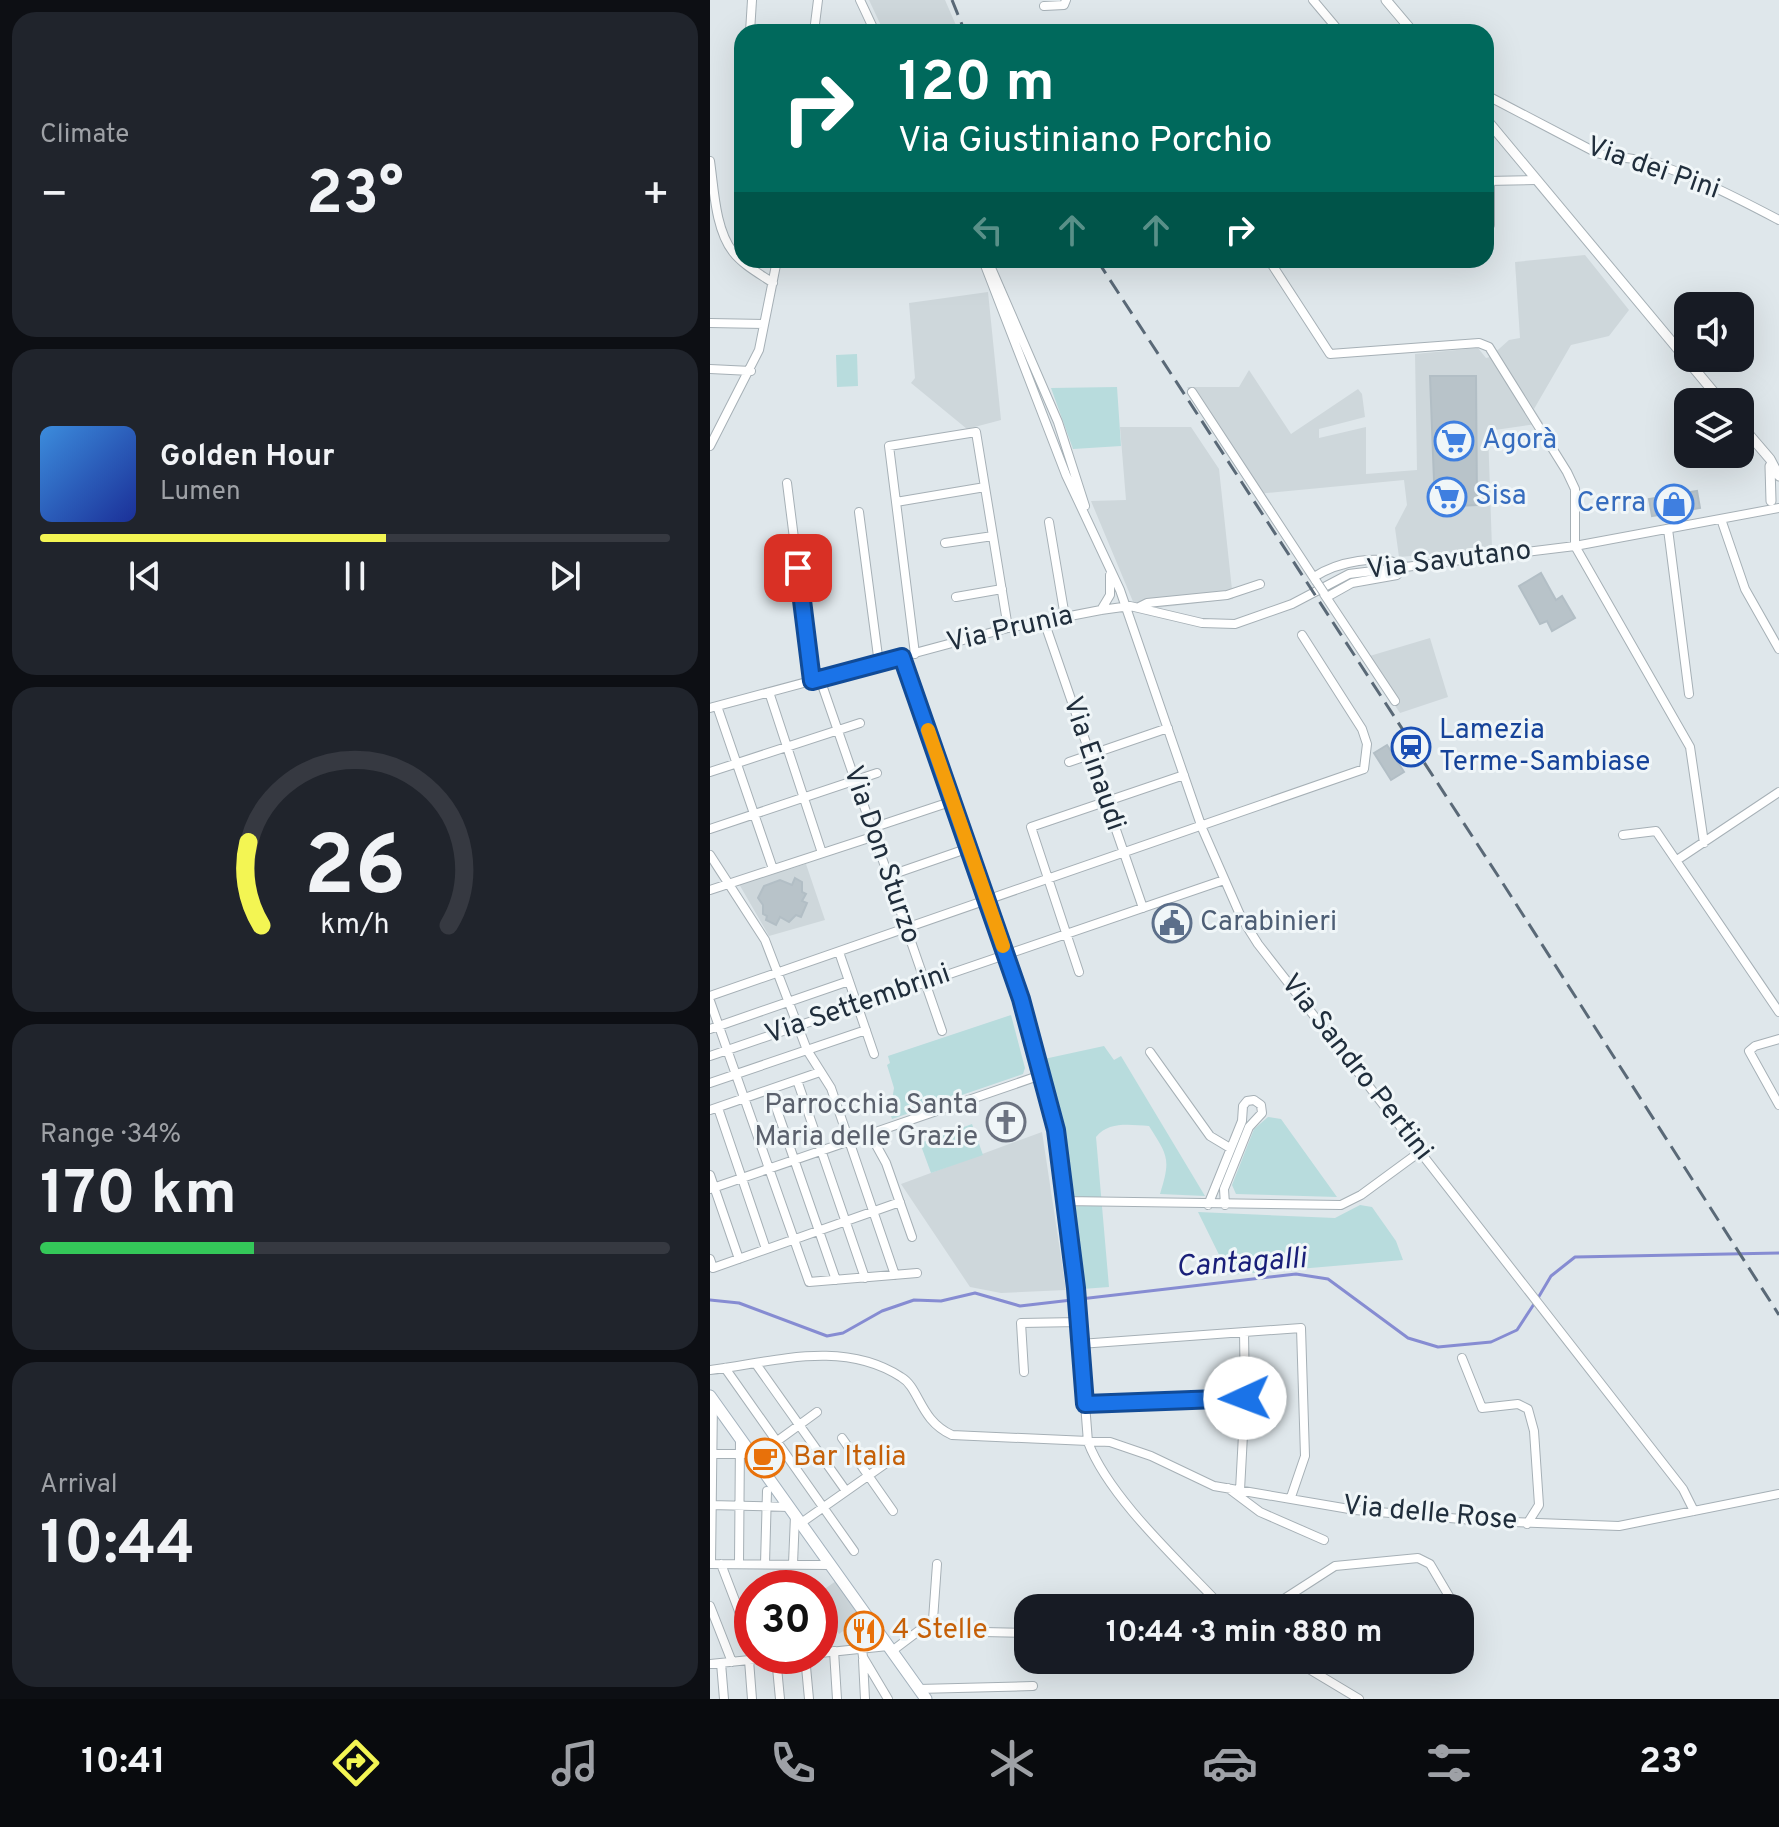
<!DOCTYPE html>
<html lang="en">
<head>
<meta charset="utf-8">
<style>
  :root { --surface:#171b24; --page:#20242c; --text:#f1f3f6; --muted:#9ea1a6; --line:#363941; --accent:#f3f553 }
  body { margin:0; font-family:Overpass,sans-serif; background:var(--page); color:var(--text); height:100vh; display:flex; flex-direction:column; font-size:30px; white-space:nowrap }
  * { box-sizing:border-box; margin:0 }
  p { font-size:26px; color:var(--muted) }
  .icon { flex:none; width:44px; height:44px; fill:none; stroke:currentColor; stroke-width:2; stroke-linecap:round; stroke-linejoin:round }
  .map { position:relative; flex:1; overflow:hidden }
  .sheet { display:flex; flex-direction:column; gap:12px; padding:12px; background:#0d0f14; width:710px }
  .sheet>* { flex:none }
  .hud { position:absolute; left:24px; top:24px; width:760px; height:244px; border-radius:24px; box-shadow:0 8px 32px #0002; background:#00695c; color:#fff; overflow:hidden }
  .buttons { position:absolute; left:964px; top:292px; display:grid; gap:16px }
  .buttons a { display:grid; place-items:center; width:80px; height:80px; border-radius:16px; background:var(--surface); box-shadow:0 8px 32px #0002; font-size:40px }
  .speed { position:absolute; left:24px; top:1570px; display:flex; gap:16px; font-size:40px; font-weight:700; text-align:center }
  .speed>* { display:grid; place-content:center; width:104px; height:104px; border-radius:50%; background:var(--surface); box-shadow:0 8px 32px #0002; line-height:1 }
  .speed .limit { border:12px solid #d22; background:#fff; color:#111 }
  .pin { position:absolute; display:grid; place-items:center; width:68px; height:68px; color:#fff; margin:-34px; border-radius:16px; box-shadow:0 4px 12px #0006 }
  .me { position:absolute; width:88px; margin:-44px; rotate:268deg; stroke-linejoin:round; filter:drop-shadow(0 0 6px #0008) }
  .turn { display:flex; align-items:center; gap:28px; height:168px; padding:0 32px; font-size:36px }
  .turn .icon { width:104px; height:104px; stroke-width:2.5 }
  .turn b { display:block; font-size:56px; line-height:68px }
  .lanes { display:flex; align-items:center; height:76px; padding:0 32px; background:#0003; justify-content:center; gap:40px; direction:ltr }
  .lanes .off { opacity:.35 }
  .big { font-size:60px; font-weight:700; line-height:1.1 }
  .sheet .widget { flex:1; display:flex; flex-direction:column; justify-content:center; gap:12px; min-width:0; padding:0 28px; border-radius:24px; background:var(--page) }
  .sheet .dial { align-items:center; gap:0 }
  .dial svg { height:208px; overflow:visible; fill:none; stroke:var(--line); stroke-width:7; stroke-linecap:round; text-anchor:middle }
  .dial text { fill:var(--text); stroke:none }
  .song { display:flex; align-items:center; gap:24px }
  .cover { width:96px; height:96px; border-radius:12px; background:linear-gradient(135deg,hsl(210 70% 55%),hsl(230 70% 35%)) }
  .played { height:8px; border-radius:4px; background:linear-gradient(90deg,var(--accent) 55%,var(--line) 55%) }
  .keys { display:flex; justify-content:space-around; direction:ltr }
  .heat { display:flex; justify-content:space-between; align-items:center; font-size:44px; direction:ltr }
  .charge { height:12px; border-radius:6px; background:linear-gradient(90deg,#34c759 34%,var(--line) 0) }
  .trip { position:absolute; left:304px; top:1594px; width:460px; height:80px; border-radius:24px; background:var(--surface); box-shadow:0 8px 32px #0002; font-weight:700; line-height:80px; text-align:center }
  .tabs { display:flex; height:128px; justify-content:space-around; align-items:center; background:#090b0e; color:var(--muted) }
  .tabs .icon { width:56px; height:56px }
  .tabs .active { color:var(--accent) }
  .tabs b { font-size:36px; color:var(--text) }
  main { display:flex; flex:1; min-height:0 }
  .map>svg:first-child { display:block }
  .built { fill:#ced7db }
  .green { fill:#b8dcdd }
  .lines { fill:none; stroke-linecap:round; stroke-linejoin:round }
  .stream { stroke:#868cd2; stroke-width:3 }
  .building { fill:#b8c3c9; stroke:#b2bec5; stroke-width:2 }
  .minor-casing { stroke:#a6b0b6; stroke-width:10 }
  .tertiary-casing { stroke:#a6b0b6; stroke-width:11 }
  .secondary-casing { stroke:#a4b2bd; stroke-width:13 }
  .minor { stroke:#fff; stroke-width:8 }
  .tertiary { stroke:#fff; stroke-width:9 }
  .secondary { stroke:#fff; stroke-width:11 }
  .rail { stroke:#5a6977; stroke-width:3; stroke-dasharray:16 8; stroke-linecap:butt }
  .minor-bridge-casing { stroke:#a6b0b6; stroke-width:10; stroke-linecap:butt }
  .minor-bridge { stroke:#fff; stroke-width:8 }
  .route-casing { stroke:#114b97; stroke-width:20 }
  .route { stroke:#1a73e8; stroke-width:14 }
  .slow { stroke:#f59e0b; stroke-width:14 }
  .labels { text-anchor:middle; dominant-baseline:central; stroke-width:6; stroke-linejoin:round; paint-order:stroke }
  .street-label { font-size:28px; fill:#202e3c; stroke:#f0f6f8 }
  .shop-label { font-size:28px; fill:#366cbe; stroke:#f0f6f8; text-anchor:start }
  .transit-label { font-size:28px; fill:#164399; stroke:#f0f6f8; text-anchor:start }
  .service-label { font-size:28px; fill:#4e5e75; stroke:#f0f6f8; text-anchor:start }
  .worship-label { font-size:28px; fill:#5b616d; stroke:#f0f6f8; text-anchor:end }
  .food-label { font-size:28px; fill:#c56008; stroke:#f0f6f8; text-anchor:start }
  .water-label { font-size:30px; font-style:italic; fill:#191f79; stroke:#f0f6f8 }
</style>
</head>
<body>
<main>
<section class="sheet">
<div class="widget"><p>Climate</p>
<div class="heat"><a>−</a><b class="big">23°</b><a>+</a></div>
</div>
<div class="widget">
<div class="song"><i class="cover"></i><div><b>Golden Hour</b><p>Lumen</p></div></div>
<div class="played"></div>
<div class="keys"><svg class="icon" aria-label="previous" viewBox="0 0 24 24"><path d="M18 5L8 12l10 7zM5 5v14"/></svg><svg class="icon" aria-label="pause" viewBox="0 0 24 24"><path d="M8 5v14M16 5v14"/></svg><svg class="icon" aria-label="next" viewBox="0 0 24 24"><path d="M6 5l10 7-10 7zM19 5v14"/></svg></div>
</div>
<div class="widget dial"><svg viewBox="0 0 100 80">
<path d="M14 69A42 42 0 1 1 86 69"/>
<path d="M14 69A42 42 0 0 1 9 37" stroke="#f3f553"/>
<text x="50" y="56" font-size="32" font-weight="700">26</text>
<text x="50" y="72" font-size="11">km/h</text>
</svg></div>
<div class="widget"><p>Range · 34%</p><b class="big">170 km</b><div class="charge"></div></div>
<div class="widget"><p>Arrival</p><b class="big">10:44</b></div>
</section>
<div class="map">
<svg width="1069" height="1699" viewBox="0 0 1069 1699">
  <rect width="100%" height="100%" fill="#dfe7eb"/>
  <path class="built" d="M159,0H235L249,32H174Z
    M875,255L919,310L899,336L861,345L824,409L833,423L778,431L782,549L689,557L685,528L697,505L694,480L546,494L477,387H529L539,370L581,434L648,389L652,394L655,417L609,429V438L656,427V474L707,470L705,354L768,348L776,358L780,357L799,340L810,338L805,262Z
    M278,292L291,420L257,429L201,383L205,378L199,303Z
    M410,427H481L509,469L523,599L446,608L424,604L381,501L416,500Z
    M720,638L738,697L690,713L653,658Z
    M96,864L115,920L59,936L29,884Z
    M332,1132L356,1290L291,1293L260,1287L191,1184Z
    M129,1579L154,1616L129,1634L110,1607V1592Z"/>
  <path class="green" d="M147,354L148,386L127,387L126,355Z
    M407,387L411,446L363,449L341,388Z
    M301,1015L315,1068L313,1074L182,1119L180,1113L184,1088L177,1065L180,1063L178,1056Z
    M394,1046L404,1060L411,1056L495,1196L450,1194C461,1159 458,1156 439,1126C420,1125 399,1121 386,1137L399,1287L372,1289L354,1133L334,1059Z
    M558,1117L571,1119L627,1197L526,1194L522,1185L544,1129Z
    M262,1124L273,1155L221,1173L210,1143Z
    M650,1205L662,1207L686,1241L693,1260L519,1275L488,1212L625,1218Z"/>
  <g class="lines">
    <path class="stream" d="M828,1298L841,1276L865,1257L1069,1253
      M0,1300L29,1303L117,1336L133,1333L172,1311L204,1300L231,1301L265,1293L310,1306L586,1274L618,1279L698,1338L728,1347L781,1342L807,1330L824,1304"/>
  </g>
  <path class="building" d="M720,376H766L767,505L725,507Z
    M987,491L990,508L942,516L939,499Z
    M831,573L846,600L852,596L865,618L842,631L837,621L830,624L809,586Z
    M677,745L694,772L681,780L664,753Z
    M85,878L92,882V892L96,894L92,901L97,903L91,917L86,915L79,922L70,917L66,925L56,920L57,916L53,914V905L48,898L54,886L70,880L82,885Z"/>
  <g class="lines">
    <defs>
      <path id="minor" d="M150,0L165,32
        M603,0L630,32
        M334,6L354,5L356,0
        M40,32L42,0
        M104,32L108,0
        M776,95L887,153C902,158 916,157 930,160C976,171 1027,198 1069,220
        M0,161C4,188 5,229 23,252C33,265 50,274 63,283
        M776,181L826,180
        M780,225V181
        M273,260L356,475L410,590L492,828L531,917L548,944L973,1489L984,1511
        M559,260L620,354L769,343L779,347L857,472L865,489V546L980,747L994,843
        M282,270L348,422L375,506
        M0,323L54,324
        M0,369L41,371
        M482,392L606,581
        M0,446L49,350L67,260
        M77,483L102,681
        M186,502L275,487
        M149,512L169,664
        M1011,519L1035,589L1069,649
        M339,522L355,617
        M958,529L979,694
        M235,543L283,536
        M604,577C627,562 669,553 695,566L687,575L642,583L617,597
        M614,594L685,701
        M246,597L292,589
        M429,607L437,603L517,595L550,584
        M391,610L400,595V575
        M334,621L433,908
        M205,654L179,446L266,432L298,628
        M192,657L311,999L346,1130L366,1288L378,1442C399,1498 471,1563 513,1608
        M110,679L232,1031
        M59,692L112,853
        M7,706L63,869
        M0,708L298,628L391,610L420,606L492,623L525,624L582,604L639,574L865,546L1069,508
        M359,762L458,728
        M0,772L150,723
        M162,828L243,801
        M0,829L167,773
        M913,835L946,831L1069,1012
        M0,855L55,940L97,1050L121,1088L185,1275
        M967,860L1069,792
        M178,876L259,848
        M0,890L165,836
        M129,952L164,1054
        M369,972L321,827L474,775
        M0,996L654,769L657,744L652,729L592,635
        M0,1001L99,1282L207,1273
        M0,1029L139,981
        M1069,1039L1045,1046L1039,1051L1069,1105
        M440,1052L500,1136L520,1148
        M0,1056L514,880
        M87,1080L155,1278
        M0,1083L156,1030
        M60,1090L126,1280
        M8,1108L56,1249
        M0,1110L110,1072
        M160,1134L176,1163L202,1237
        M0,1175L29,1259
        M0,1189L331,1075
        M355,1201L631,1205L651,1195L711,1151
        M498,1205L532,1121L533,1106L537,1101L544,1100L551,1105L552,1113L539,1127L514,1189L515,1205
        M0,1259L3,1268L190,1202
        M370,1344L591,1328L595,1456L581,1497
        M752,1358L772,1408L808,1404L818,1409L824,1431L829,1505L817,1524
        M46,1364L136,1491
        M15,1368L144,1551
        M0,1370C64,1362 132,1339 191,1377C210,1388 209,1420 242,1435L400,1442L441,1456L504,1486L645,1510L775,1521L909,1526L1069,1494
        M314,1372L311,1323L369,1322
        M375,1404L535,1398
        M132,1438L183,1511
        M0,1454H35
        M44,1458L107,1412
        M518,1488L550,1512L614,1540
        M530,1490L535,1398L534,1332
        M0,1505L79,1507
        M91,1523L175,1464
        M0,1564L120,1565
        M1,1564L3,1400
        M11,1564L42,1645
        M29,1564L30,1439
        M55,1564L57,1491
        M83,1564L85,1516
        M0,1606L22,1662
        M560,1608L625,1566L708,1558L720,1564L746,1608
        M216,1626L226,1631L318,1633
        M152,1649L153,1657L178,1699
        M124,1651L127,1699
        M182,1651L223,1620L227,1564
        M110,1653L178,1646
        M95,1656L99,1699
        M66,1657L70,1699
        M39,1660L42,1699
        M153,1660L155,1699
        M584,1660L649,1699
        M11,1663L14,1699
        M0,1664L78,1656
        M208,1689L323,1686"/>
      <path id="tertiary" d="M676,0L703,32
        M776,119L1012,402
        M1030,424L1060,459L1069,476
        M1060,466L1061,501"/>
      <path id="secondary" d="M0,1396L216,1699"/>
    </defs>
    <use href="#minor" class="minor-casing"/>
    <use href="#tertiary" class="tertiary-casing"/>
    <use href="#secondary" class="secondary-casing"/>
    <use href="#minor" class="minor"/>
    <use href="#tertiary" class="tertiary"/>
    <use href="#secondary" class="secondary"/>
    <path class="rail" d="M242,0L255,32
      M387,260L792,882L1069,1315"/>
    <defs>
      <path id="minor-bridge" d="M606,581L614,593"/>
    </defs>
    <use href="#minor-bridge" class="minor-bridge-casing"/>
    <use href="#minor-bridge" class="minor-bridge"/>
  </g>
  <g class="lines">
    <defs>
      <path id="route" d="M88,568L102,681L192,657L311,999L346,1130L366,1288L375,1404L535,1398"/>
    </defs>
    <use href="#route" class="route-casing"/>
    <use href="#route" class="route"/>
    <path class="slow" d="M218,730L293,946"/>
  </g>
  <defs>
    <symbol id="supermarket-ring" viewBox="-11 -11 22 22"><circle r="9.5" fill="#f0f6f8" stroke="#3f7fe0" stroke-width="1.5"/><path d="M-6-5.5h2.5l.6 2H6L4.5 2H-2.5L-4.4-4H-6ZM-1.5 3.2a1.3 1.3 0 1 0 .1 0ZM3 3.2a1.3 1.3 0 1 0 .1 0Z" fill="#3f7fe0"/></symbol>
    <symbol id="shop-ring" viewBox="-11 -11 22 22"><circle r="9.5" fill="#f0f6f8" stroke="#3f7fe0" stroke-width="1.5"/><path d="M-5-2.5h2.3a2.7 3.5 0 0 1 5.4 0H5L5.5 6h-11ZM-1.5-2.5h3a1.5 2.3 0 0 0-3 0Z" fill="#3f7fe0"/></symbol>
    <symbol id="station-ring" viewBox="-11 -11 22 22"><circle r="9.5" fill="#f0f6f8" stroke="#1a4fb4" stroke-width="1.5"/><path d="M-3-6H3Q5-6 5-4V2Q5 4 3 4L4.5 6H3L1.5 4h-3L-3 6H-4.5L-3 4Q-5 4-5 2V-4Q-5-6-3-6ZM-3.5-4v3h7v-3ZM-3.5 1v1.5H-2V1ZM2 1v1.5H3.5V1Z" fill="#1a4fb4"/></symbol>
    <symbol id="civic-ring" viewBox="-11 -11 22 22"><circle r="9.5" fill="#f0f6f8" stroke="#5c6f8a" stroke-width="1.5"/><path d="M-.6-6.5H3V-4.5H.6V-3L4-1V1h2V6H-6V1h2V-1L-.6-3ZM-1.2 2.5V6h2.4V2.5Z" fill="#5c6f8a"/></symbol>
    <symbol id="church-ring" viewBox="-11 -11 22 22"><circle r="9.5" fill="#f0f6f8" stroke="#6b7280" stroke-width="1.5"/><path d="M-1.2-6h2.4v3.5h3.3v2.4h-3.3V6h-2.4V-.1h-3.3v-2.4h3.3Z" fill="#6b7280"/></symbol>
    <symbol id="cafe-ring" viewBox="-11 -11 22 22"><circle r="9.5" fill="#f0f6f8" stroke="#e8710a" stroke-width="1.5"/><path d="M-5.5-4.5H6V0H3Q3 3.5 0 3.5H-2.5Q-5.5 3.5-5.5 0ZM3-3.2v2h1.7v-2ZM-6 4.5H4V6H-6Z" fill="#e8710a"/></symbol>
    <symbol id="restaurant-ring" viewBox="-11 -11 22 22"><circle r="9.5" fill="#f0f6f8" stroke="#e8710a" stroke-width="1.5"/><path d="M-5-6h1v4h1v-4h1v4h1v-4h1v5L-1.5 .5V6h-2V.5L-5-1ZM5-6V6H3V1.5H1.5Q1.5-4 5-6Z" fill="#e8710a"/></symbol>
  </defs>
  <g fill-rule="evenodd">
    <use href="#supermarket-ring" x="722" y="419" width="44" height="44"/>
    <use href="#supermarket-ring" x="715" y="475" width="44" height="44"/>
    <use href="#shop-ring" x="942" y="482" width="44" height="44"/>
    <use href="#station-ring" x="679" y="725" width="44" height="44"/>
    <use href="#civic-ring" x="440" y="901" width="44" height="44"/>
    <use href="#church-ring" x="274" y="1100" width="44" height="44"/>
    <use href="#cafe-ring" x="33" y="1436" width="44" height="44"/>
    <use href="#restaurant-ring" x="132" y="1609" width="44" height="44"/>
  </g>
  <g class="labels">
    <g class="street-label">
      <text transform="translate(943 169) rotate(19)">Via dei Pini</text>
      <text transform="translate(739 561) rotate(-7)">Via Savutano</text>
      <text transform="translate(300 630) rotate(-13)">Via Prunia</text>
      <text transform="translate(383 764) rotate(71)">Via Einaudi</text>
      <text transform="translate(171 855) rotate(71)">Via Don Sturzo</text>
      <text transform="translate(148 1005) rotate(-19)">Via Settembrini</text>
      <text transform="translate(646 1068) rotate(52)">Via Sandro Pertini</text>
      <text transform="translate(720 1514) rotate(5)">Via delle Rose</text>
    </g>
    <g class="shop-label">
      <text x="772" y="441">Agorà</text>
      <text x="765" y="497">Sisa</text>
      <text x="936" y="504" text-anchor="end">Cerra</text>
    </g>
    <g class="transit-label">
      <text x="729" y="731">Lamezia<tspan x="729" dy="32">Terme-Sambiase</tspan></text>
    </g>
    <g class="service-label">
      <text x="490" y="923">Carabinieri</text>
    </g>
    <g class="worship-label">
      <text x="268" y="1106">Parrocchia Santa<tspan x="268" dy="32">Maria delle Grazie</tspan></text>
    </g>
    <g class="food-label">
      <text x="83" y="1458">Bar Italia</text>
      <text x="182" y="1631">4 Stelle</text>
    </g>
    <g class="water-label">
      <text transform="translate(531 1264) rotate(-4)">Cantagalli</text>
    </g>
  </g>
</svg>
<div class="buttons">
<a><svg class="icon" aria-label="sound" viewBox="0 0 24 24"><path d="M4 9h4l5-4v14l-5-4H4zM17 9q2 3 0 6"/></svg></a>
<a><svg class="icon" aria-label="layers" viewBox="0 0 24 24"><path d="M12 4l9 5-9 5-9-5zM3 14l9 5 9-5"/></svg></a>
</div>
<div class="speed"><div class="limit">30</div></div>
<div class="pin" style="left:88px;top:568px;background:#d93025"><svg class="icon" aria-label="arrive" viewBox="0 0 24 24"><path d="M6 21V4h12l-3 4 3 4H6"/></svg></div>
<svg class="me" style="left:535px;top:1398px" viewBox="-20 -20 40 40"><circle r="19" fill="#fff"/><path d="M0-13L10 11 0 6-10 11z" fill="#1a73e8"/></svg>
<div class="trip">10:44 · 3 min · 880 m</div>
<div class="hud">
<div class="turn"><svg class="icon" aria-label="right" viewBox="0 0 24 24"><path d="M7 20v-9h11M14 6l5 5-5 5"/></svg><div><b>120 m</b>Via Giustiniano Porchio</div></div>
<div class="lanes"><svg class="icon off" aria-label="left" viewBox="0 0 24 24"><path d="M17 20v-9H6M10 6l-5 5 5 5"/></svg><svg class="icon off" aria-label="ahead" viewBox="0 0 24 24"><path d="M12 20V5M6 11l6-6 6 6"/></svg><svg class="icon off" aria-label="ahead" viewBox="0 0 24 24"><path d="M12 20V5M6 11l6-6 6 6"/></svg><svg class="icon" aria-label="right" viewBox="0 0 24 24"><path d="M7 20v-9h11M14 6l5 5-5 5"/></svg></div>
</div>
</div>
</main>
<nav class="tabs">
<b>10:41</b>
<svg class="icon active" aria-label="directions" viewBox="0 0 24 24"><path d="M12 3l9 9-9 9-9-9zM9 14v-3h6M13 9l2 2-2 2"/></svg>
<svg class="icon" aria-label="music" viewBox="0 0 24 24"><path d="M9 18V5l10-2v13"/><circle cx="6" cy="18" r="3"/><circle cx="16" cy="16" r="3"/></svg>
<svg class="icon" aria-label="phone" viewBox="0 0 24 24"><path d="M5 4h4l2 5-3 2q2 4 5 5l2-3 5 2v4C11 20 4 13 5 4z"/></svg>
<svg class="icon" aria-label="climate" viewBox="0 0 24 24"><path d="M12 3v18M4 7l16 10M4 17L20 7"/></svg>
<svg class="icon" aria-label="car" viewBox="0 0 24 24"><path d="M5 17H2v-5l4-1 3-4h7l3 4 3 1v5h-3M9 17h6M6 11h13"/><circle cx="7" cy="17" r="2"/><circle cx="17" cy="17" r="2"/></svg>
<svg class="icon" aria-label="filters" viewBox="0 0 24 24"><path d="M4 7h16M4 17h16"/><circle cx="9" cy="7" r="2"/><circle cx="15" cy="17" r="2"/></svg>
<b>23°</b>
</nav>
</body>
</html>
